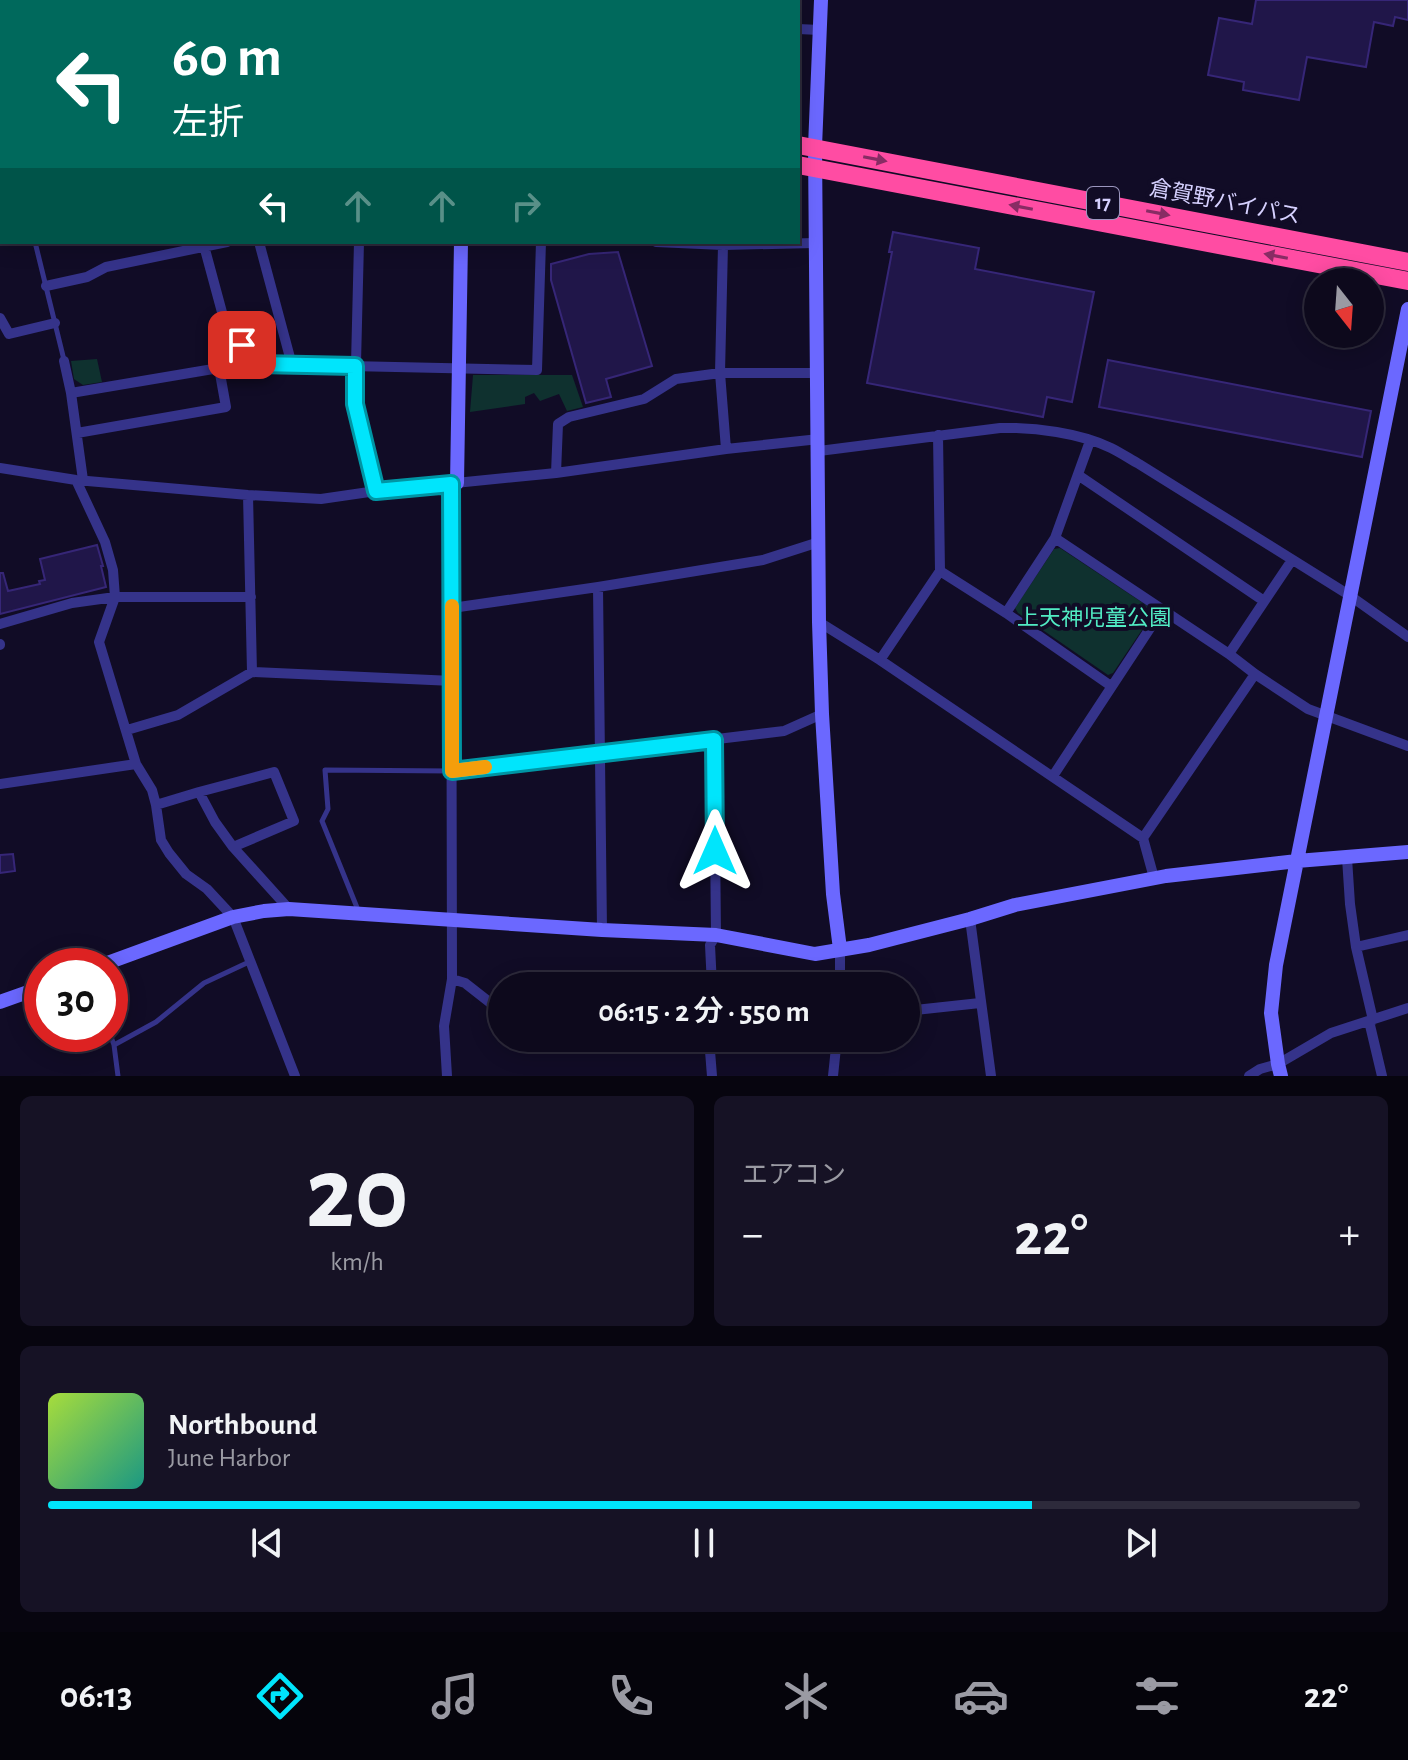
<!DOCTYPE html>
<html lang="ja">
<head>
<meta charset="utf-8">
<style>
  :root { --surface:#0d091c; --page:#161225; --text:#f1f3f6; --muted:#9a9aa3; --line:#2d2a3b; --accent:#00e5fc }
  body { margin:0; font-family:"Alegreya Sans","Noto Sans JP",sans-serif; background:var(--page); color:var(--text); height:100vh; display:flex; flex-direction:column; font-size:30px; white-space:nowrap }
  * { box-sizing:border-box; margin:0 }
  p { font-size:26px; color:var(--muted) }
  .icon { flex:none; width:44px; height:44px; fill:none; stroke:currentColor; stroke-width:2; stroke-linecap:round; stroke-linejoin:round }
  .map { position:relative; height:1076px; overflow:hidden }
  .sheet { display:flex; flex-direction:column; gap:20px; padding:20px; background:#07050f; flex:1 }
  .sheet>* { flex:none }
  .banner { position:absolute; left:0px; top:0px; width:800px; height:244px; box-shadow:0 4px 20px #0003,0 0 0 2px var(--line); background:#00695c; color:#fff; overflow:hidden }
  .needle { width:52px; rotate:163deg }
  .fabs { position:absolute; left:1304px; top:268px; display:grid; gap:16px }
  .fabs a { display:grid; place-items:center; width:80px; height:80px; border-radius:50%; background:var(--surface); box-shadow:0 4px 20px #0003,0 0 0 2px var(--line); font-size:40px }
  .speed { position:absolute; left:24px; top:948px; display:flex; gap:16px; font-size:40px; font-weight:700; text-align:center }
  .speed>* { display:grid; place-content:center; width:104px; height:104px; border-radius:50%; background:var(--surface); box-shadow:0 4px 20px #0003,0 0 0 2px var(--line); line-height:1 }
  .speed .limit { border:12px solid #d22; background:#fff; color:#111 }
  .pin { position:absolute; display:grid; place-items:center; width:68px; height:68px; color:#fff; margin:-34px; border-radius:16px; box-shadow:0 4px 12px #0006 }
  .me { position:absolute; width:88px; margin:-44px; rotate:0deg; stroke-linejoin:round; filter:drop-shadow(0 0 6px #0008) }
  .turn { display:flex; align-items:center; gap:28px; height:168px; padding:0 40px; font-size:36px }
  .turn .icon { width:104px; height:104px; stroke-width:2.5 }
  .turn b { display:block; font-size:56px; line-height:68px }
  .lanes { display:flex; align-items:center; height:76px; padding:0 40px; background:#0003; justify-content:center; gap:40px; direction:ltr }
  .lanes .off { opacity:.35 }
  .big { font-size:60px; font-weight:600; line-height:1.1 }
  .sheet .widget { flex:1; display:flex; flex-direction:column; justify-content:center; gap:12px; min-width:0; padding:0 28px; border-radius:12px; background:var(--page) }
  .sheet .dial { align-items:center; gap:0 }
  .dial b { font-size:104px; line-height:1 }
  .song { display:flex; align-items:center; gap:24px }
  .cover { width:96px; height:96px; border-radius:12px; background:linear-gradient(135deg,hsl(80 70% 55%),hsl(170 70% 35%)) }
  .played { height:8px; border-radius:4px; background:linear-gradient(90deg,var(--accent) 75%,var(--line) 75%) }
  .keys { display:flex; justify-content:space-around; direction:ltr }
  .heat { display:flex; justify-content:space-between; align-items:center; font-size:44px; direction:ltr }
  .sheet .tiles { flex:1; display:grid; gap:20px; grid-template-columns:1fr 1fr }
  .widget:last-child { grid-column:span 2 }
  .trip { position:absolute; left:488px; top:972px; width:432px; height:80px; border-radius:40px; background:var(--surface); box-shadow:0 4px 20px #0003,0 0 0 2px var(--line); font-weight:600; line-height:80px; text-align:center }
  .tab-bar { display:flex; height:128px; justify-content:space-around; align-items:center; background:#05040b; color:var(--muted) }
  .tab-bar .icon { width:56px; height:56px }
  .tab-bar .on { color:var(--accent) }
  .tab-bar b { font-size:36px; color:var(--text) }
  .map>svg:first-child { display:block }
  .green { fill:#0f312f }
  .building { fill:#201649; stroke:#362677; stroke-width:2 }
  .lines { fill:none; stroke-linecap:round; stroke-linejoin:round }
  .lane { stroke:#35338a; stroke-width:5 }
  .street { stroke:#35338a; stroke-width:10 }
  .secondary { stroke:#6b68ff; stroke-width:14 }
  .highway { stroke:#ff4ca3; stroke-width:18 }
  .oneway { fill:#882c64 }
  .route-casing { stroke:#0095a4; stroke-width:20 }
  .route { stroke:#00e5fc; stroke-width:14 }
  .slow { stroke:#f59e0b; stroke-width:14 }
  .labels { text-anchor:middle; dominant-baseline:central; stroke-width:8; stroke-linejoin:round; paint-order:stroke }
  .shield { fill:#110c26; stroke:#9b96be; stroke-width:2 }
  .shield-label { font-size:20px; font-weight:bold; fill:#d6d1ff }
  .street-label { font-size:22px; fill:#d6d1ff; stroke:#110c26 }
  .park-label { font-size:22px; fill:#51ebc3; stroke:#110c26 }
</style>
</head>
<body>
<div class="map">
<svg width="1408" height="1076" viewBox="0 0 1408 1076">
  <rect width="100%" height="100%" fill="#110c26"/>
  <path class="green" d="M97,359L102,382L83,385L74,379L71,361Z
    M473,375H572L583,407L567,411L559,394L540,401L534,393L525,397V404L470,412Z
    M1060,548L1152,609V615L1113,673L1108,675L1018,613L1015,608L1054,549Z"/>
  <path class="building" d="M1256,0H1408V20L1395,17L1393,26L1374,22L1366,67L1307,57L1299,100L1243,90L1244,82L1208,75L1219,18L1252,24Z
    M893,232L979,248L975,269L1094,292L1072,402L1047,397L1043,417L867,383L892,252H889Z
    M618,252L652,366L606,379L611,397L586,403L551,280V264L589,254Z
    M1108,360L1371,411L1362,457L1099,407Z
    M97,545L103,566H101L106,587L0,614V573H3L8,591L40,584L39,581L45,580L40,559Z
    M13,854L15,871L0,873V855Z"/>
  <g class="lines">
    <path class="lane" d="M758,2L760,0
      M35,242L64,360
      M358,910L322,821L328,809L325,770L451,771
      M110,1034L114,1045L118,1076
      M114,1045L156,1022L204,983L249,962"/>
    <path class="street" d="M359,0V2
      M125,2L126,0
      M570,2V0
      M657,2V0
      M798,29L820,30
      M0,115L2,116
      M203,242L226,327L258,364L537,370L541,242
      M259,242L292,365
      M359,242L355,404L376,491
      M656,242L723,245L815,243
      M723,245L720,373L726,449
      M46,286L87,277L106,267L227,242
      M0,318L9,334L55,323
      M64,361L71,393L83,480
      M71,393L219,368L226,407L77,433
      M819,451L1000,428C1034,427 1080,433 1111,448C1121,453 1130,459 1139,464L1349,595L1408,637
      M0,468L76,480L248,495L321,499L376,491L556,473L726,449L819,439
      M556,473L558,424L569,417L644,399L676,379L720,373H817
      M1078,475L1264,601
      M76,480L105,542L113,570L115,597L99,642L136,764
      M248,495L252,672
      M1055,538L1229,654L1255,674L1308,709L1408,746
      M940,571L1006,613L1111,686
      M598,587L602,930
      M452,608L598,587L763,560L819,542
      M1006,613L1055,538L1090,441
      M819,622L880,660L1143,838L1154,878
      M0,624L72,603L115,597H251
      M0,644V645
      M1229,654L1292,560
      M880,660L940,571L938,435
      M127,730L178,715L252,672L453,681
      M452,771L784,731L822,714
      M1053,776L1162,610
      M0,784L136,764L152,790L156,805L161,840L169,853L186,874L207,889L233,917L295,1076
      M199,792L274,772L294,821L233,847
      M156,805L199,792L215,822L233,847L289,909
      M1143,838L1255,674
      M1347,858L1350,904L1356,947L1373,1020
      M970,919L991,1076
      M1356,947L1408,935
      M452,979L465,983L502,1012
      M712,986L710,945L716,935L714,740
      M840,986V949
      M906,1011L980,1003
      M1369,1021L1382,1076
      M537,1038L546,1044L558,1047L687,1045L703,1046L710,1051L712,1076
      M447,1076L444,1026L452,979L451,484
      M833,1076L837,1038
      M1249,1076L1260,1069L1278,1064L1331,1033L1408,1008"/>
    <path class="secondary" d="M821,0L815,147L819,622L822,714L833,894L840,949
      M457,483L461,242
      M99,966L233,917L264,911L289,909L602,930L716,935L815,954L869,945L970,919L1015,905L1166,876L1297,861L1408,852
      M0,1002L42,987
      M1281,1076L1278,1064L1271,1013L1276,965L1408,309"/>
    <path class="highway" d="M798,145L1408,262
      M798,165L1408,281
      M0,179H2
      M0,199L2,198"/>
  </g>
  <defs><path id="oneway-solid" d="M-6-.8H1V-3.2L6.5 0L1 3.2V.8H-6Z" transform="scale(2)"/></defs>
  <g class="oneway">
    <use href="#oneway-solid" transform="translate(875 159) rotate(11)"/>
    <use href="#oneway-solid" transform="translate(1021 207) rotate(-169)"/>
    <use href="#oneway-solid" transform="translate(1158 213) rotate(11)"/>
    <use href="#oneway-solid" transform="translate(1276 256) rotate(-169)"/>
  </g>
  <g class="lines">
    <defs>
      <path id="route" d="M242,345L258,364L355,366V404L376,491L451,484L452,771L714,740L715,851"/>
    </defs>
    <use href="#route" class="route-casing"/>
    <use href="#route" class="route"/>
    <path class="slow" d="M452,606V771L485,767"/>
  </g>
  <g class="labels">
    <rect class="shield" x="1087" y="187" width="32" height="32" rx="6"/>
    <g class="shield-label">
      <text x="1103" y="203">17</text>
    </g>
    <g class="street-label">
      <text transform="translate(1225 202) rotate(11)">倉賀野バイパス</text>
    </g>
    <g class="park-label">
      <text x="1094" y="618">上天神児童公園</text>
    </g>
  </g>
</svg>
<div class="fabs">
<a><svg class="needle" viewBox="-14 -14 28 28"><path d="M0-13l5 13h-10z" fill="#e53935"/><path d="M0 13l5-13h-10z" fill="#9a9aa3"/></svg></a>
</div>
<div class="speed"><div class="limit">30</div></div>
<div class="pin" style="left:242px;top:345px;background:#d93025"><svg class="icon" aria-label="arrive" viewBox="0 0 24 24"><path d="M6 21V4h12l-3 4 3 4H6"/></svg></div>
<svg class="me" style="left:715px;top:851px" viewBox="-20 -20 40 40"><path d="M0-17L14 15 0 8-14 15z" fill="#00e5fc" stroke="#fff" stroke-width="4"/></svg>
<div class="trip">06:15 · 2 分 · 550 m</div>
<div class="banner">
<div class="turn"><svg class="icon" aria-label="left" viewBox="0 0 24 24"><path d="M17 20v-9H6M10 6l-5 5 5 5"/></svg><div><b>60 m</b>左折</div></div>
<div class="lanes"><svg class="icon" aria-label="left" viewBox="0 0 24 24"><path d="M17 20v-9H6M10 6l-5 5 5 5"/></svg><svg class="icon off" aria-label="ahead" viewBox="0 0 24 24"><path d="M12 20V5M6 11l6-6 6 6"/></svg><svg class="icon off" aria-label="ahead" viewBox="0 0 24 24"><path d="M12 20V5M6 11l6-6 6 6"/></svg><svg class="icon off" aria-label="right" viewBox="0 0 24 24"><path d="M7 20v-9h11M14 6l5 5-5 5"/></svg></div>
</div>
</div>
<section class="sheet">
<div class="tiles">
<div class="widget dial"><b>20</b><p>km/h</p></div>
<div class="widget"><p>エアコン</p>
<div class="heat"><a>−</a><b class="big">22°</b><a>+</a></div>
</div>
<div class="widget">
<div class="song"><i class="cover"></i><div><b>Northbound</b><p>June Harbor</p></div></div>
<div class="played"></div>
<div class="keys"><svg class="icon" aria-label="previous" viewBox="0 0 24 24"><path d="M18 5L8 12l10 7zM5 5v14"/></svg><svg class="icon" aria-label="pause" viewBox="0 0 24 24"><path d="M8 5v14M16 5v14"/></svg><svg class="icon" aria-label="next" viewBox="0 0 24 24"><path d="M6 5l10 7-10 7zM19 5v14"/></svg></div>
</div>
</div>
</section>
<nav class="tab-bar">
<b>06:13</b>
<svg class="icon on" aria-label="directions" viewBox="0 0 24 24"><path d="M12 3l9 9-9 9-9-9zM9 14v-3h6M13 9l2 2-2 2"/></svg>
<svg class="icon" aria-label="music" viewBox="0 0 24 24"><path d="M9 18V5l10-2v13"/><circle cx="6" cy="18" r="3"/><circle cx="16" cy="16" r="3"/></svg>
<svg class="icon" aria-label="phone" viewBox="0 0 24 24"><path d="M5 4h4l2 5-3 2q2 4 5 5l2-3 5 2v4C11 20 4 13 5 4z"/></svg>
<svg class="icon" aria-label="climate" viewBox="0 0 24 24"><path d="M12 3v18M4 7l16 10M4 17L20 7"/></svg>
<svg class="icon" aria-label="car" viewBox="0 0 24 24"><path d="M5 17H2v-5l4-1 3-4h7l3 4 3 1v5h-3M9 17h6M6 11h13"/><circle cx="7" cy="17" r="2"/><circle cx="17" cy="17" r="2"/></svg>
<svg class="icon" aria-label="filters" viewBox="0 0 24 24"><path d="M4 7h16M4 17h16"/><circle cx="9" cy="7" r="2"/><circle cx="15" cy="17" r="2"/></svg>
<b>22°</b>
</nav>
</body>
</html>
